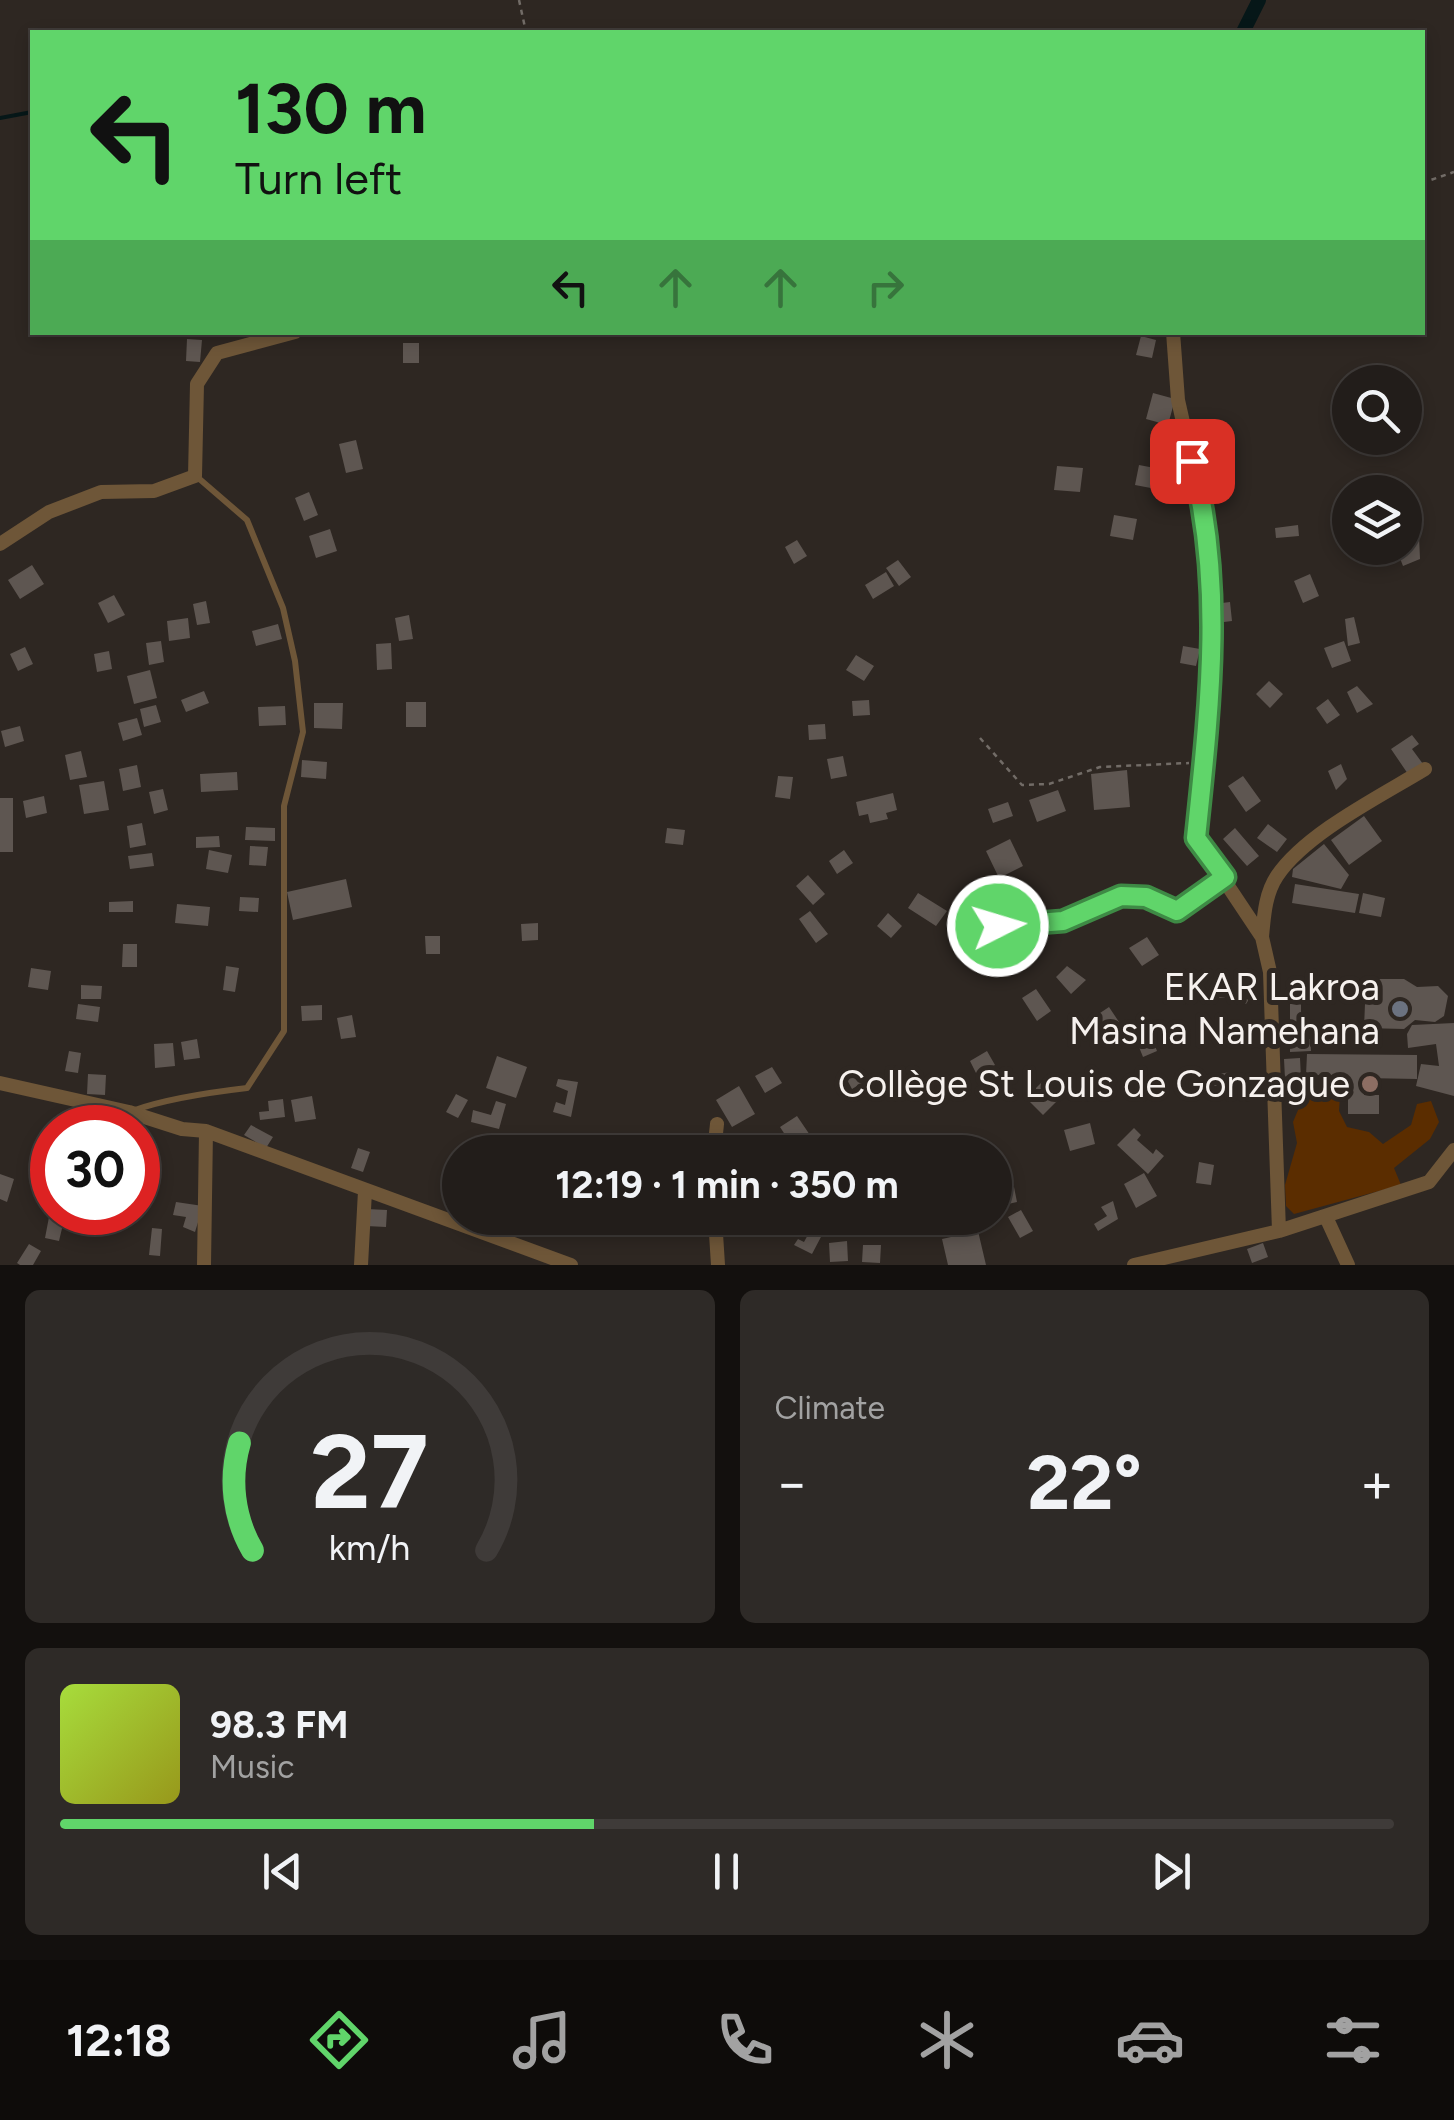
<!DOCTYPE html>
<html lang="en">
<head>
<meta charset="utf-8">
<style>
  :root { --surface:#221d1a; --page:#2e2a27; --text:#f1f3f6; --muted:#a2a2a2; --line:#3f3b39; --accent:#60d56a }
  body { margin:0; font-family:Figtree,sans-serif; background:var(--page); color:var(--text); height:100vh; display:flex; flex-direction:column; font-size:38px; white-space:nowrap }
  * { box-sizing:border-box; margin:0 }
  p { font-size:32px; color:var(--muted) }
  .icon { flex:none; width:55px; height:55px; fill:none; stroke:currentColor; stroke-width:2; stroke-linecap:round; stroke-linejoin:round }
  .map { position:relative; height:1265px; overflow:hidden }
  .side { display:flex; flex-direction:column; gap:25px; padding:25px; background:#13100e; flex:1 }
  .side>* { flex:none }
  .hud { position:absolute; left:30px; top:30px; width:1395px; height:305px; border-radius:0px; box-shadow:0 5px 15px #0003,0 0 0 2px var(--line); background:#60d56a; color:#111; overflow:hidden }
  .controls { position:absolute; left:1332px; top:365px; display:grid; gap:20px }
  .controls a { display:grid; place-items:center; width:90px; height:90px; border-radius:50%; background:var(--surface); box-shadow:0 5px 15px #0003,0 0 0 2px var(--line); font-size:50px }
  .speed { position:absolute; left:30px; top:1105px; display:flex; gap:20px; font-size:50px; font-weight:700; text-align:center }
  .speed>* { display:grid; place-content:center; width:130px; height:130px; border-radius:50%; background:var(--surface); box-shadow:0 5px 15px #0003,0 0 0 2px var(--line); line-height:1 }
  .speed .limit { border:15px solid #d22; background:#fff; color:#111 }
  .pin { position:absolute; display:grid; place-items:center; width:85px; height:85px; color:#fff; margin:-42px; border-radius:20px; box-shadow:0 5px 15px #0006 }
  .me { position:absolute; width:110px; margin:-55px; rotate:85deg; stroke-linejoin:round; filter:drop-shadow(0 0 8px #0008) }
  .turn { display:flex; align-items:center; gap:35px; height:210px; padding:0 40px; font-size:45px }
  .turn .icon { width:130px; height:130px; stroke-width:2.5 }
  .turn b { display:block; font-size:70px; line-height:85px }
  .lanes { display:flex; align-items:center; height:95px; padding:0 40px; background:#0003; justify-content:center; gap:50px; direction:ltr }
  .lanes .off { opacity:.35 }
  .big { font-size:75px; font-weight:700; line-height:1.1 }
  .side .card { flex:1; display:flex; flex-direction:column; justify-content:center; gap:15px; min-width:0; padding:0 35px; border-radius:15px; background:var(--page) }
  .side .dial { align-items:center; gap:0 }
  .dial svg { height:260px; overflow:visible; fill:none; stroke:var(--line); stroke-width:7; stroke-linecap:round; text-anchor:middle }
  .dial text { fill:var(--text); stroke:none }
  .song { display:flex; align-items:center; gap:30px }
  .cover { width:120px; height:120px; border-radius:15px; background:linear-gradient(135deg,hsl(80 70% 55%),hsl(60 70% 35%)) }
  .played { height:10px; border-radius:5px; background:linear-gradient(90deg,var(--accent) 40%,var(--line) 40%) }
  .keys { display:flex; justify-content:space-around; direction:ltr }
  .heat { display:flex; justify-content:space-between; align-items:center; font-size:55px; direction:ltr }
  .side .tiles { flex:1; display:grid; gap:25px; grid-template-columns:1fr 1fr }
  .card:last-child { grid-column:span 2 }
  .trip { position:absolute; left:442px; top:1135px; width:570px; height:100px; border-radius:50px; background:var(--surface); box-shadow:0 5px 15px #0003,0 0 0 2px var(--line); font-weight:700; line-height:100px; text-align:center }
  .menu { display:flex; height:160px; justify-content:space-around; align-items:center; background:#0e0c0a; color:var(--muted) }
  .menu .icon { width:70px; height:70px }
  .menu .active { color:var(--accent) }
  .menu b { font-size:45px; color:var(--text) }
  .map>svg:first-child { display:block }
  .green { fill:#5b2d00 }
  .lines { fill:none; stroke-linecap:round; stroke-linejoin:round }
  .stream { stroke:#061718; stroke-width:4 }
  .canal { stroke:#061718; stroke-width:14 }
  .building { fill:#5e5651 }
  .path { stroke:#726c67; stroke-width:2.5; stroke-dasharray:5 5; stroke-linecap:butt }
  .lane { stroke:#6e5638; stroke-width:6 }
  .street { stroke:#6e5638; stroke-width:14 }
  .route-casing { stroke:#3e8a45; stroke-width:25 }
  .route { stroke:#60d56a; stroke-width:18 }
  .worship-dot { fill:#6b7280; stroke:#2e2722; stroke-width:4 }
  .education-dot { fill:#8d6e63; stroke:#2e2722; stroke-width:4 }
  .labels { text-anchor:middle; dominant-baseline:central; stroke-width:10; stroke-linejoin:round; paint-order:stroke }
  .poi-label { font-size:38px; fill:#f6f1ee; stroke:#2e2722; text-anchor:end }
</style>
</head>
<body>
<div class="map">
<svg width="1454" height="1265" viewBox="0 0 1454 1265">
  <rect width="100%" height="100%" fill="#2e2722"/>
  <path class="green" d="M1306,1091L1340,1095L1339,1111L1347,1127L1369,1132L1383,1144L1411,1125L1417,1104L1431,1101L1439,1122L1430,1139L1394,1168L1401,1185L1294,1214L1286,1206L1285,1185L1297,1143L1293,1122Z"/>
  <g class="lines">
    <path class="stream" d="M0,118L32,112"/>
    <path class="canal" d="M1243,32L1259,0"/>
  </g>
  <path class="building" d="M1141,336L1156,340L1152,358L1136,355Z
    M187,339L202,340L200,362L186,361Z
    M403,343H419V363H403Z
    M1153,393L1175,399L1168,425L1146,419Z
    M356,440L363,469L346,473L339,444Z
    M1139,465L1160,469L1156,489L1135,485Z
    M1057,466L1083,468L1080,492L1054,490Z
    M309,492L318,515L304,521L295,498Z
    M1114,515L1137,519L1133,540L1110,536Z
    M1298,525L1299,536L1276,538L1275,528Z
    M330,529L337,551L316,558L309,536Z
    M1419,536L1420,559L1403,566L1396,548H1405V542Z
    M797,540L807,556L794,564L785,547Z
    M898,560L911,577L899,586L886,568Z
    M32,565L44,584L20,599L8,580Z
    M886,572L894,586L873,599L865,585Z
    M1310,574L1319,596L1303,603L1294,581Z
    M114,595L125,615L108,623L98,603Z
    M206,601L210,623L197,625L193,604Z
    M1230,602L1232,621L1216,623L1214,604Z
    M409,615L413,639L399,641L395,618Z
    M1354,617L1360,643L1348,646L1345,619Z
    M188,618L190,638L169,641L167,621Z
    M278,624L282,639L256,646L252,631Z
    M161,641L164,662L149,665L146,643Z
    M1344,641L1351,661L1332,668L1324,648Z
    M391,643L392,669L377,670L376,644Z
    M1183,646L1200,649L1196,666L1180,663Z
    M25,647L33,664L18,671L10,654Z
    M109,651L112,669L97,672L94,654Z
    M856,655L874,666L864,681L846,670Z
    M150,670L157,698L134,704L127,676Z
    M1269,681L1283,694L1270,708L1256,694Z
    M1357,686L1373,704L1357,713L1347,692Z
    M204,691L209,703L186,712L181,700Z
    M1328,699L1340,715L1327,724L1316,708Z
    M869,700L870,715L853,716L852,701Z
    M406,702H426V727H406Z
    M314,703H343L342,729L314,728Z
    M156,705L161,722L144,727L140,709Z
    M285,706L286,725L259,726L258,707Z
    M137,718L142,735L123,741L118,723Z
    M825,724L826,739L809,740L808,725Z
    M20,726L24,741L5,747L1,731Z
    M1412,735L1419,744L1412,749L1423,764L1408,774L1391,749Z
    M81,751L87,777L70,780L65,755Z
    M843,756L847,776L831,779L827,759Z
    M302,760L327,762L326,779L301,777Z
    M1341,764L1347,779L1336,790L1328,771Z
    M137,765L141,787L123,791L119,769Z
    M1127,770L1130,807L1094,810L1091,774Z
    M237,772L238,790L201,792L200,774Z
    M778,776L793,777L790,799L775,797Z
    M1243,776L1261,801L1246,812L1228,786Z
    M104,781L109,810L84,814L79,785Z
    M163,789L168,810L154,814L149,792Z
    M1058,790L1066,811L1037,822L1029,800Z
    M893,793L897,810L886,813L888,819L870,823L868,814L859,816L856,802Z
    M44,796L47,813L26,818L23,801Z
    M0,798H13V852H0Z
    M1008,802L1013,816L993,823L988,809Z
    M1364,816L1382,841L1349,865L1331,840Z
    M142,823L146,845L130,848L127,826Z
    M1268,824L1287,839L1277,852L1257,838Z
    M246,827L275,828V841L245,840Z
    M667,828L685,830L683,845L665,843Z
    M1235,828L1259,856L1247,866L1223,839Z
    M219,836L220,847L196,848V837Z
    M1010,839L1023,866L999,878L986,851Z
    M1324,844L1349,875L1341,889L1292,877L1293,869Z
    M250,846L268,847L266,866L249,865Z
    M209,850L232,855L228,873L206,869Z
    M844,850L853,863L837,874L829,861Z
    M152,853L154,866L130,869L128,856Z
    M808,875L825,894L813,905L796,886Z
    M346,879L352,907L293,920L287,892Z
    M1295,884L1359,894L1355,913L1292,903Z
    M918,893L947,911L936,926L908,908Z
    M1363,893L1385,898L1381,917L1359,913Z
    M240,897L259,898L258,912L239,911Z
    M133,901V912H109V902Z
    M177,904L210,907L208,926L175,923Z
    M810,911L828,934L816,943L799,919Z
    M888,913L902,926L891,938L877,926Z
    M538,923V940L522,941L521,924Z
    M425,936H440V954H426Z
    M1147,937L1159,955L1142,966L1129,948Z
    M123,944H137V967H122Z
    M226,966L239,968L235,992L223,990Z
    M1067,966L1086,980L1071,994L1056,977Z
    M31,968L51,971L48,990L28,987Z
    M1366,979H1404L1417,987L1438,986L1448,996L1444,1016L1435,1022L1415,1020L1404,1029L1364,1028Z
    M1236,984L1251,996L1246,1004L1235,996L1218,998L1216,987Z
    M81,985L102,986L101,999H81Z
    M1036,989L1051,1011L1037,1021L1022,998Z
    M78,1004L100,1007L98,1022L76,1019Z
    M1290,1004H1301V1039H1310L1311,1051L1290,1052Z
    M322,1005V1020L302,1021L301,1006Z
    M1109,1007L1119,1022L1102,1034L1091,1019Z
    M352,1015L356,1037L341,1039L337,1018Z
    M1454,1023V1096L1416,1086L1421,1064L1439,1066L1436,1044L1408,1048L1407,1034L1412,1025Z
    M1149,1031L1157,1051L1143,1057L1135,1037Z
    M197,1039L200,1058L184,1060L181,1042Z
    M173,1043L175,1066L155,1068L154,1044Z
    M69,1051L81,1053L78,1073L65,1071Z
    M987,1051L995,1065L977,1075L970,1061Z
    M1307,1054L1417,1055V1079L1364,1078V1095H1379V1114H1348V1075H1306Z
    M497,1056L527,1067L516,1098L486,1088Z
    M1300,1058L1301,1078L1285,1079L1284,1059Z
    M857,1066L865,1081L852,1089L844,1074Z
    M772,1067L782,1083L765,1093L755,1076Z
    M1231,1072V1084L1204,1087L1205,1076Z
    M88,1074L106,1075L105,1095L87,1094Z
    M558,1079L578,1082L571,1117L553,1112L556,1102L565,1105L568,1091L556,1086Z
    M1044,1080L1061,1097L1043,1115L1026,1098Z
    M739,1086L755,1114L732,1127L716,1100Z
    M456,1094L468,1100L458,1118L446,1112Z
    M312,1096L316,1119L295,1122L291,1100Z
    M283,1099L285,1117L260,1120L259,1112L269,1111L268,1101Z
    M496,1101L506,1104L499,1129L471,1122L473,1110L491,1115Z
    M797,1116L812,1138L795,1150L780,1127Z
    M1090,1123L1095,1144L1070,1151L1064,1130Z
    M251,1125L273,1137L266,1148L244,1135Z
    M1134,1128L1141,1135L1137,1140L1153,1154L1156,1149L1164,1156L1148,1174L1117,1145Z
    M358,1148L370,1152L363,1172L351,1168Z
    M1199,1162L1214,1165L1211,1185L1196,1183Z
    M1144,1173L1157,1196L1136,1208L1124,1184Z
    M0,1174L14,1179L7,1202L0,1199Z
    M1014,1187L1017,1202L995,1207V1192Z
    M1113,1201L1118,1219L1098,1231L1094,1224L1107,1216L1101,1207Z
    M176,1202L203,1206L195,1232L183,1227L186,1217L173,1215Z
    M367,1209L387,1210L386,1227L366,1226Z
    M1021,1210L1033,1231L1020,1238L1008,1217Z
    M49,1217L64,1220L59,1241L45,1238Z
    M152,1228L162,1229L160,1256L149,1255Z
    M811,1229L822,1235L812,1254L794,1245L798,1239L804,1242Z
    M978,1231L986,1265H948L942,1239Z
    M847,1241L848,1261L830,1262L829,1243Z
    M1263,1243L1268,1257L1252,1263L1247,1249Z
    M29,1244L41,1251L33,1265H20L17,1263Z
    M863,1245H881L880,1263L862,1262Z"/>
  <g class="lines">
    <path class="path" d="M519,0L526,32
      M1422,183L1454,172
      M980,738L1022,785L1049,784L1100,767L1189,763"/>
    <path class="lane" d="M135,1110C166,1099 213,1092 247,1088L284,1031V806L303,732L295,661L283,608L247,520L196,476"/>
    <path class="street" d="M1173,332L1178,400L1209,537L1212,685L1196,838L1262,937L1270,972L1279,1231
      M0,544L49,512L101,492L154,491L195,476L197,384L217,353L295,332
      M973,896L998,926L1063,921L1121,896L1146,897L1177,911L1225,877
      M1262,937C1264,916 1265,894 1277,876C1306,833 1381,796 1425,769
      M0,1083L129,1112L182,1129L206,1131L571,1265
      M714,1152L717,1124
      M1326,1217L1348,1265
      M715,1218L718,1265
      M204,1265L206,1131
      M361,1265L365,1191
      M1134,1265L1279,1231L1429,1182L1454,1150"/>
  </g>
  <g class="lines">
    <defs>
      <path id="route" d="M998,926L1063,921L1121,896L1146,897L1177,911L1225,877L1196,838C1209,713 1225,584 1192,461"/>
    </defs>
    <use href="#route" class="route-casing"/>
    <use href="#route" class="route"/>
  </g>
  <circle class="worship-dot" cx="1400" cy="1009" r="10"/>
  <circle class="education-dot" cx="1370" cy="1084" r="10"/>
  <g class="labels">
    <g class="poi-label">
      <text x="1380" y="987">EKAR Lakroa<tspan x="1380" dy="44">Masina Namehana</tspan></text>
      <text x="1350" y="1084">Collège St Louis de Gonzague</text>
    </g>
  </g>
</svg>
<div class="controls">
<a><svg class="icon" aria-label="search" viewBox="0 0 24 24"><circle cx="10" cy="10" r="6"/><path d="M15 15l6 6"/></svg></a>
<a><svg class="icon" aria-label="layers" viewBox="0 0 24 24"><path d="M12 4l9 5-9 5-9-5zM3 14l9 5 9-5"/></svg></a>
</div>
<div class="speed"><div class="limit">30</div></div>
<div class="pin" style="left:1192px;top:461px;background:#d93025"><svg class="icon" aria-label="arrive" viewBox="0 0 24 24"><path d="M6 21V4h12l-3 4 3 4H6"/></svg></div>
<svg class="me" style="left:998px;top:926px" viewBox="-20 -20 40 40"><circle r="17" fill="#60d56a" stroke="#fff" stroke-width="3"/><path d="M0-11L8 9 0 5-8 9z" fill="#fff"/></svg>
<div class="trip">12:19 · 1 min · 350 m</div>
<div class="hud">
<div class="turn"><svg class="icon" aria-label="left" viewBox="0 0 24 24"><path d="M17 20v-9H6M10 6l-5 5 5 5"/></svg><div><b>130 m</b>Turn left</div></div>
<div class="lanes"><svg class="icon" aria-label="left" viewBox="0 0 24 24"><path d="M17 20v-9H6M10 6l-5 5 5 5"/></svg><svg class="icon off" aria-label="ahead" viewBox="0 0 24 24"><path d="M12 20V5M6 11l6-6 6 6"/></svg><svg class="icon off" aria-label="ahead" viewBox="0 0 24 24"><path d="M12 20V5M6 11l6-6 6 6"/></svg><svg class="icon off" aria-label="right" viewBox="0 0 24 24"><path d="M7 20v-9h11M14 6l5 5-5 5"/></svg></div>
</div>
</div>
<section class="side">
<div class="tiles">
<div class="card dial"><svg viewBox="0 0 100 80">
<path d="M14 69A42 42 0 1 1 86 69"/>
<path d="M14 69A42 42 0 0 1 10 36" stroke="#60d56a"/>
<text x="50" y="56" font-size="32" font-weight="700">27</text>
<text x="50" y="72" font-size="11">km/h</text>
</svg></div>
<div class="card"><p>Climate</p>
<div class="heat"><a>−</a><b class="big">22°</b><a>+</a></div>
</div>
<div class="card">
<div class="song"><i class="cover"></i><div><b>98.3 FM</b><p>Music</p></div></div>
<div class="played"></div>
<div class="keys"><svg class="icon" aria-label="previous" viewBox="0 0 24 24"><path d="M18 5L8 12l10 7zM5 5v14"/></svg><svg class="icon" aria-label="pause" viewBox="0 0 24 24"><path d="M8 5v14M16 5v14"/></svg><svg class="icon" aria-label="next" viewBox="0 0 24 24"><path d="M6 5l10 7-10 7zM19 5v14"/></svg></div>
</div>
</div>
</section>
<nav class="menu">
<b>12:18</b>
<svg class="icon active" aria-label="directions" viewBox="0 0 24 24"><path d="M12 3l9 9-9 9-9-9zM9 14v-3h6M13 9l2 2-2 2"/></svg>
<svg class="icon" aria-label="music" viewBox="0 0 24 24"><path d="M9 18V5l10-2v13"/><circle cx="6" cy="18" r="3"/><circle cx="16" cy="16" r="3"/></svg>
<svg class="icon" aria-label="phone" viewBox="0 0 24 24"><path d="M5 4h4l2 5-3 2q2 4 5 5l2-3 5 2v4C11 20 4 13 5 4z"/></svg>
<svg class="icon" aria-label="climate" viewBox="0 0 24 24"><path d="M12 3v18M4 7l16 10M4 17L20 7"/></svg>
<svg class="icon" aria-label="car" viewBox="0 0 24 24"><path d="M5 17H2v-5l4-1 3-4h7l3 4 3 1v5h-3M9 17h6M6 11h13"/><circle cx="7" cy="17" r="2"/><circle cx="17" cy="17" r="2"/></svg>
<svg class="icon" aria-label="filters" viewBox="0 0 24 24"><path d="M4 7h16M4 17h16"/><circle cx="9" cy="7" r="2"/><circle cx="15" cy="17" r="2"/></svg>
</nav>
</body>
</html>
